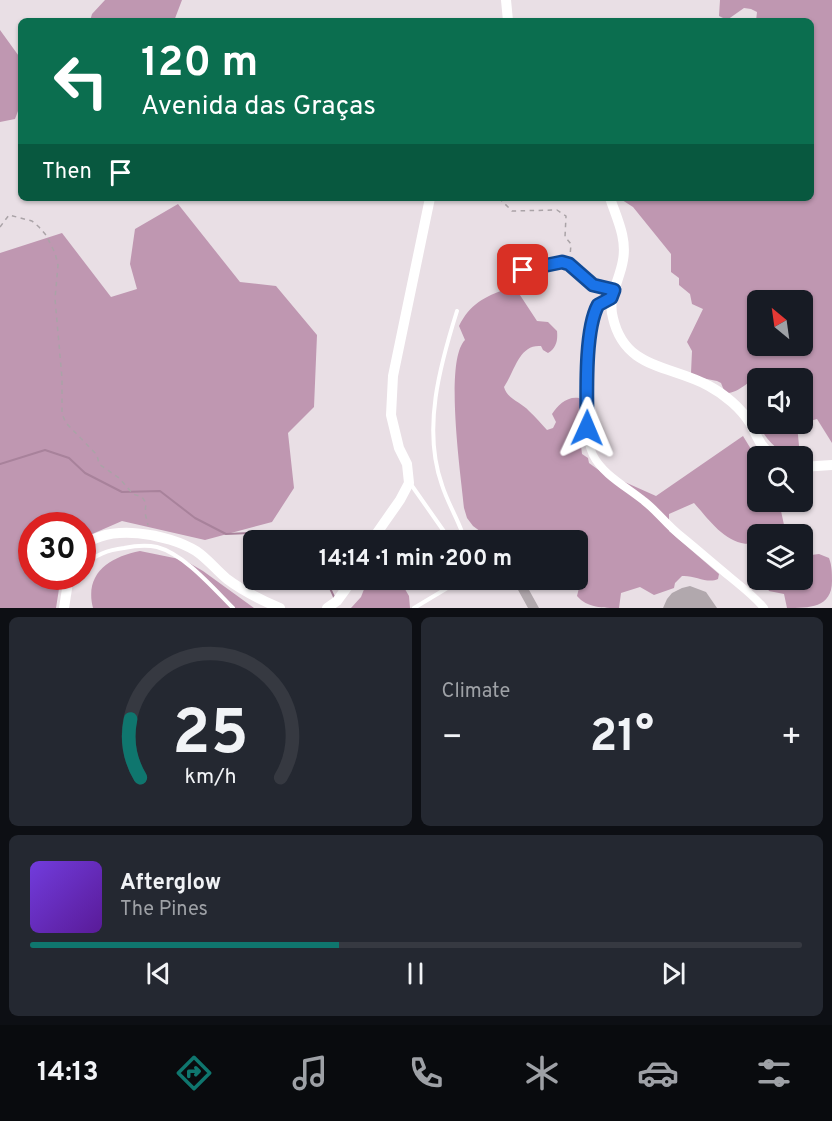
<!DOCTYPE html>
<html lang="en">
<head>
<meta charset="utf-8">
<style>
  :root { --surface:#171b24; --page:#242831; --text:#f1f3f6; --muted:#9ea1a6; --line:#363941; --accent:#0f766e }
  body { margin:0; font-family:Overpass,sans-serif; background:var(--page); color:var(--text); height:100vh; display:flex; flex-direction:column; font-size:22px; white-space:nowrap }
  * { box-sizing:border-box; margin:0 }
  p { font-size:20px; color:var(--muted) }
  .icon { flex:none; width:33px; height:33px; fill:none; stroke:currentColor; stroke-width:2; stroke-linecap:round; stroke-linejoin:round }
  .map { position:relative; height:608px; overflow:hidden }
  .sheet { display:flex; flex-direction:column; gap:9px; padding:9px; background:#0d0f14; flex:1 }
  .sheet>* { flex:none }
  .hud { position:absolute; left:18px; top:18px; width:796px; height:183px; border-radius:9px; box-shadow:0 2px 4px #0004; background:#0b6e4f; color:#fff; overflow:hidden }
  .needle { width:39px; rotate:331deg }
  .controls { position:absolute; left:747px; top:290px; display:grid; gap:12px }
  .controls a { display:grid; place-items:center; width:66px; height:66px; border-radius:9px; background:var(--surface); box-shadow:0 2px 4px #0004; font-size:30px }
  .speed { position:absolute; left:18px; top:512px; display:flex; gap:12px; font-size:30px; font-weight:700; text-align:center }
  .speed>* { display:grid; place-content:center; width:78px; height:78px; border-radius:50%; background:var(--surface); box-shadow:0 2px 4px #0004; line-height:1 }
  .speed .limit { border:9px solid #d22; background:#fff; color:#111 }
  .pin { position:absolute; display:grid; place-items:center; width:51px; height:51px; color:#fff; margin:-26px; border-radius:12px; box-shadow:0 3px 9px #0006 }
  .me { position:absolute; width:66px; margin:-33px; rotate:1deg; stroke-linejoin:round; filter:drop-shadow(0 0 4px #0008) }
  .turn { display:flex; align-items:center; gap:21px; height:126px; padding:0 24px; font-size:27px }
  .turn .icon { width:78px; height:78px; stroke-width:2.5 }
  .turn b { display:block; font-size:42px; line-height:51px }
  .then { display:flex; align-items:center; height:57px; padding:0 24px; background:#0003; gap:12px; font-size:22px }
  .big { font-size:45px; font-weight:700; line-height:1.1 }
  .sheet .tile { flex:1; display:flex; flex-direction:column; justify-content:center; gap:9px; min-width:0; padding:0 21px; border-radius:9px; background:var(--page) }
  .sheet .dial { align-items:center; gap:0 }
  .dial svg { height:156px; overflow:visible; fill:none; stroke:var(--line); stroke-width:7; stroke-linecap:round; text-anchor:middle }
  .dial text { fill:var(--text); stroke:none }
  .song { display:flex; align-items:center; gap:18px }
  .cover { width:72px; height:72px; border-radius:9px; background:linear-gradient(135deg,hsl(260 70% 55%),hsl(270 70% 35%)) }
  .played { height:6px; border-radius:3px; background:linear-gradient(90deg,var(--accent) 40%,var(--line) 40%) }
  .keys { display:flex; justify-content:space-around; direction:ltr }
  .heat { display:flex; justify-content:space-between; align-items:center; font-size:33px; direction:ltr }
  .sheet .tiles { flex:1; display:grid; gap:9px; grid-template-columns:1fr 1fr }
  .tile:last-child { grid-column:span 2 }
  .trip { position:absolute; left:243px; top:530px; width:345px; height:60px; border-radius:9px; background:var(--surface); box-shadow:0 2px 4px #0004; font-weight:700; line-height:60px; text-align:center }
  .tab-bar { display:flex; height:96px; justify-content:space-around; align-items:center; background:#090b0e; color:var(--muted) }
  .tab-bar .icon { width:42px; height:42px }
  .tab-bar .selected { color:var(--accent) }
  .tab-bar b { font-size:27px; color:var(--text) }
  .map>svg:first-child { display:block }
  .forest { fill:#bf97b1; fill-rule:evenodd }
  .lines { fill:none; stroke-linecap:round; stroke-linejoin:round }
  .stream { stroke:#a8829b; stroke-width:2 }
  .building { fill:#b1a8ad }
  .path { stroke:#aaa3a7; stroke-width:1.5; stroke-dasharray:4.5 4.5; stroke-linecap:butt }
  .service { stroke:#fff; stroke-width:4 }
  .minor { stroke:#fff; stroke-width:8 }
  .tertiary { stroke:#fff; stroke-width:10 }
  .route-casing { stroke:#114b97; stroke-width:15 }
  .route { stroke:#1a73e8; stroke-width:10 }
</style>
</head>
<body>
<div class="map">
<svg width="832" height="608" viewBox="0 0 832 608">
  <rect width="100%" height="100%" fill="#e9dfe5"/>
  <path class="forest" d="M105,0H182L174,21H90L92,14Z
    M720,0H832V443L817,419L803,423L802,378C788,378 772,376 758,378C748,380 739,394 725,393L721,383L717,381L692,376L691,373L692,351L687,342L703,309L692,304L690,294L679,285V278L671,272V254L633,207L619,198H812V21H756L757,12L751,9L744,8L727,20L719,16ZM758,300H802V345H758Z
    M0,30L21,59V103L15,119L0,122Z
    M178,204L240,282L276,286L317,335L314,407L288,433L294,488L272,522L205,540L122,521L83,538L82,525H32V576H61L56,608H0V253L62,233L111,297L137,289L130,264L135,229Z
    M506,289L518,292L537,321L548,322L557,331C558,341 556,348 548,353L543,350L541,346C519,344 515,371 504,387C507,399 521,402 529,411C536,417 541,424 547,430L553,428L556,422L552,414C558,405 567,396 579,398L584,403C584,421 579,437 582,454L588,458L589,463L600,471L656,496L743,436L757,459L758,501H792L781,511L786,534H758L757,543C729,549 711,522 694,503L669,514V531L719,574L718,579C707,584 695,575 682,576L675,583L674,588L654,595L640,587L621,593L619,608C603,608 587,608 577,596L584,568L581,565H578V540H492L473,526L467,518L464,508C461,475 444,361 465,340L459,326C470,304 484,297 506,289Z
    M760,423H801L797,425L800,456C781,456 768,442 759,426Z
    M140,551L184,560L203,571L254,608H93C84,573 110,557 140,551Z
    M819,554L829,558C832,566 832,573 832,581C832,608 809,608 787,608L784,594L769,591L763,581L764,579H802L803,556Z
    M368,579H399L409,596L410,608H351L361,597Z"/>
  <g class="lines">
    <path class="stream" d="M0,464L45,450L69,458L85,473L122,492L160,491L195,518L226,534L292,531L298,540
      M321,579L329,586L335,599"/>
  </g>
  <path class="building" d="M512,579H523L539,608H528Z
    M690,586L706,592L717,608H663L667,599L672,593L682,588Z"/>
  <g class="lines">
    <path class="path" d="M499,198L512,211L557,210L566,216L565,237L571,244L570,256
      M586,198L600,200
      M0,227L9,215L32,221L39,227L46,235L55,253L58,265L55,299L62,378V414L66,423L97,455L99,464L119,478L133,494L142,497L146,503L145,513L148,525"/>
    <path class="service" d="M457,311C440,365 422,429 442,485C447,501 456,516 462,532L463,540
      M410,483L450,540
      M82,566C96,555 107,550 124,548C134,546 147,545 157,547C184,554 213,588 233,608
      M414,608L449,587L459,579"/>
    <path class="minor" d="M523,270L562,262L569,264L593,285L614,290
      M611,298L598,305C587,325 588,356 588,378C587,402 582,432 593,455C603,475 627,487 644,501C657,511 667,525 681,536C697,549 713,563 730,577C742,587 754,596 764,608"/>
    <path class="tertiary" d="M506,0L508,21
      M610,198C617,219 627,238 623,260C620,280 607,297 613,318C625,370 671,365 709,386C724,394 741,408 750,423C757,436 760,447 773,456
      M802,467L832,465
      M372,540L400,500L409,483L407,464L399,448L391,415L393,376L430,198
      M82,548C107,522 169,534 196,551C208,559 216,570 227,579C243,591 261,600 280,608
      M64,608L69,576
      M327,608L337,601L353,579"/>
  </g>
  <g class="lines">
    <defs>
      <path id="route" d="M523,270L562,262L569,264L593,285L614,290L611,298L598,305C584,331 587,398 587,428"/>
    </defs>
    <use href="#route" class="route-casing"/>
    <use href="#route" class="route"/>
  </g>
</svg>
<div class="controls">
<a><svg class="needle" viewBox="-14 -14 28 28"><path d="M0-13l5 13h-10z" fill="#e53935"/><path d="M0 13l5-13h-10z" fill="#9ea1a6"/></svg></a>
<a><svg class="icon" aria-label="sound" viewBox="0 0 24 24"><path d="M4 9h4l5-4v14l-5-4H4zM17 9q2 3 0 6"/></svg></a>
<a><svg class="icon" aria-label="search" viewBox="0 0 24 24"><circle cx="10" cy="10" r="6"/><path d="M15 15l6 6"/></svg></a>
<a><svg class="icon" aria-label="layers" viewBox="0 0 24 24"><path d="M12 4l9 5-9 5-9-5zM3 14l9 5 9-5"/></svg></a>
</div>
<div class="speed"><div class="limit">30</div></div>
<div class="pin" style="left:523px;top:270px;background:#d93025"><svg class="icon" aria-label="arrive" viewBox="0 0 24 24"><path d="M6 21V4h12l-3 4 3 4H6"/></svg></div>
<svg class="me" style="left:587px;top:428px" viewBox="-20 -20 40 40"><path d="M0-17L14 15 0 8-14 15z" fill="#1a73e8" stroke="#fff" stroke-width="4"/></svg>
<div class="trip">14:14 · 1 min · 200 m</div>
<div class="hud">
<div class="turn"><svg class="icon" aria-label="left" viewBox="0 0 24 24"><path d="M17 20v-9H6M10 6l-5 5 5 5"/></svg><div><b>120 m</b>Avenida das Graças</div></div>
<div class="then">Then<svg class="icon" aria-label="arrive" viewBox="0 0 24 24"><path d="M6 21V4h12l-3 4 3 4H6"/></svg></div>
</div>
</div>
<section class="sheet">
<div class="tiles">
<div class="tile dial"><svg viewBox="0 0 100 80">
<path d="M14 69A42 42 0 1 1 86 69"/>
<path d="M14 69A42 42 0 0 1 9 39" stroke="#0f766e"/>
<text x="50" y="56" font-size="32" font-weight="700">25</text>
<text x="50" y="72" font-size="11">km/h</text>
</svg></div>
<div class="tile"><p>Climate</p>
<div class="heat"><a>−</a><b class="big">21°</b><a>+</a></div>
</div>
<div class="tile">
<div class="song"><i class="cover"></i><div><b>Afterglow</b><p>The Pines</p></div></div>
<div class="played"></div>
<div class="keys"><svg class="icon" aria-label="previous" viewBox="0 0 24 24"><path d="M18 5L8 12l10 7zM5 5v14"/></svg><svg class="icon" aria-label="pause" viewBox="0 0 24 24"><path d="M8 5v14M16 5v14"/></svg><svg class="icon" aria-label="next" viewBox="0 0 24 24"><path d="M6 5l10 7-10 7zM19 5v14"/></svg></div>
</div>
</div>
</section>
<nav class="tab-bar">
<b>14:13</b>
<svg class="icon selected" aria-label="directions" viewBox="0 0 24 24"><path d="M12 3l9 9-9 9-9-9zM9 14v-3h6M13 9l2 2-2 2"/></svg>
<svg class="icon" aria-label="music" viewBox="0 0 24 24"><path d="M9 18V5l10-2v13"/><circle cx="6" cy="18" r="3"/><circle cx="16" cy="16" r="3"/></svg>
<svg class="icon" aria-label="phone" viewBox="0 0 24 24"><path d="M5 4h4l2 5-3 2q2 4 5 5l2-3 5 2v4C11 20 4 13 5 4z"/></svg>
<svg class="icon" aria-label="climate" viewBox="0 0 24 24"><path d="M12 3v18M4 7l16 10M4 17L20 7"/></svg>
<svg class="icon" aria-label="car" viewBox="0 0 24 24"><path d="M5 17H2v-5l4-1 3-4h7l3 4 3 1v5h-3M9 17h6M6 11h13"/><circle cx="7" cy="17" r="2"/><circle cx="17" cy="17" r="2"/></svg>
<svg class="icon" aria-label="filters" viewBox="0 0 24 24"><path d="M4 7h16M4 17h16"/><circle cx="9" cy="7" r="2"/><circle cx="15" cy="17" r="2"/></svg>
</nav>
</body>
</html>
